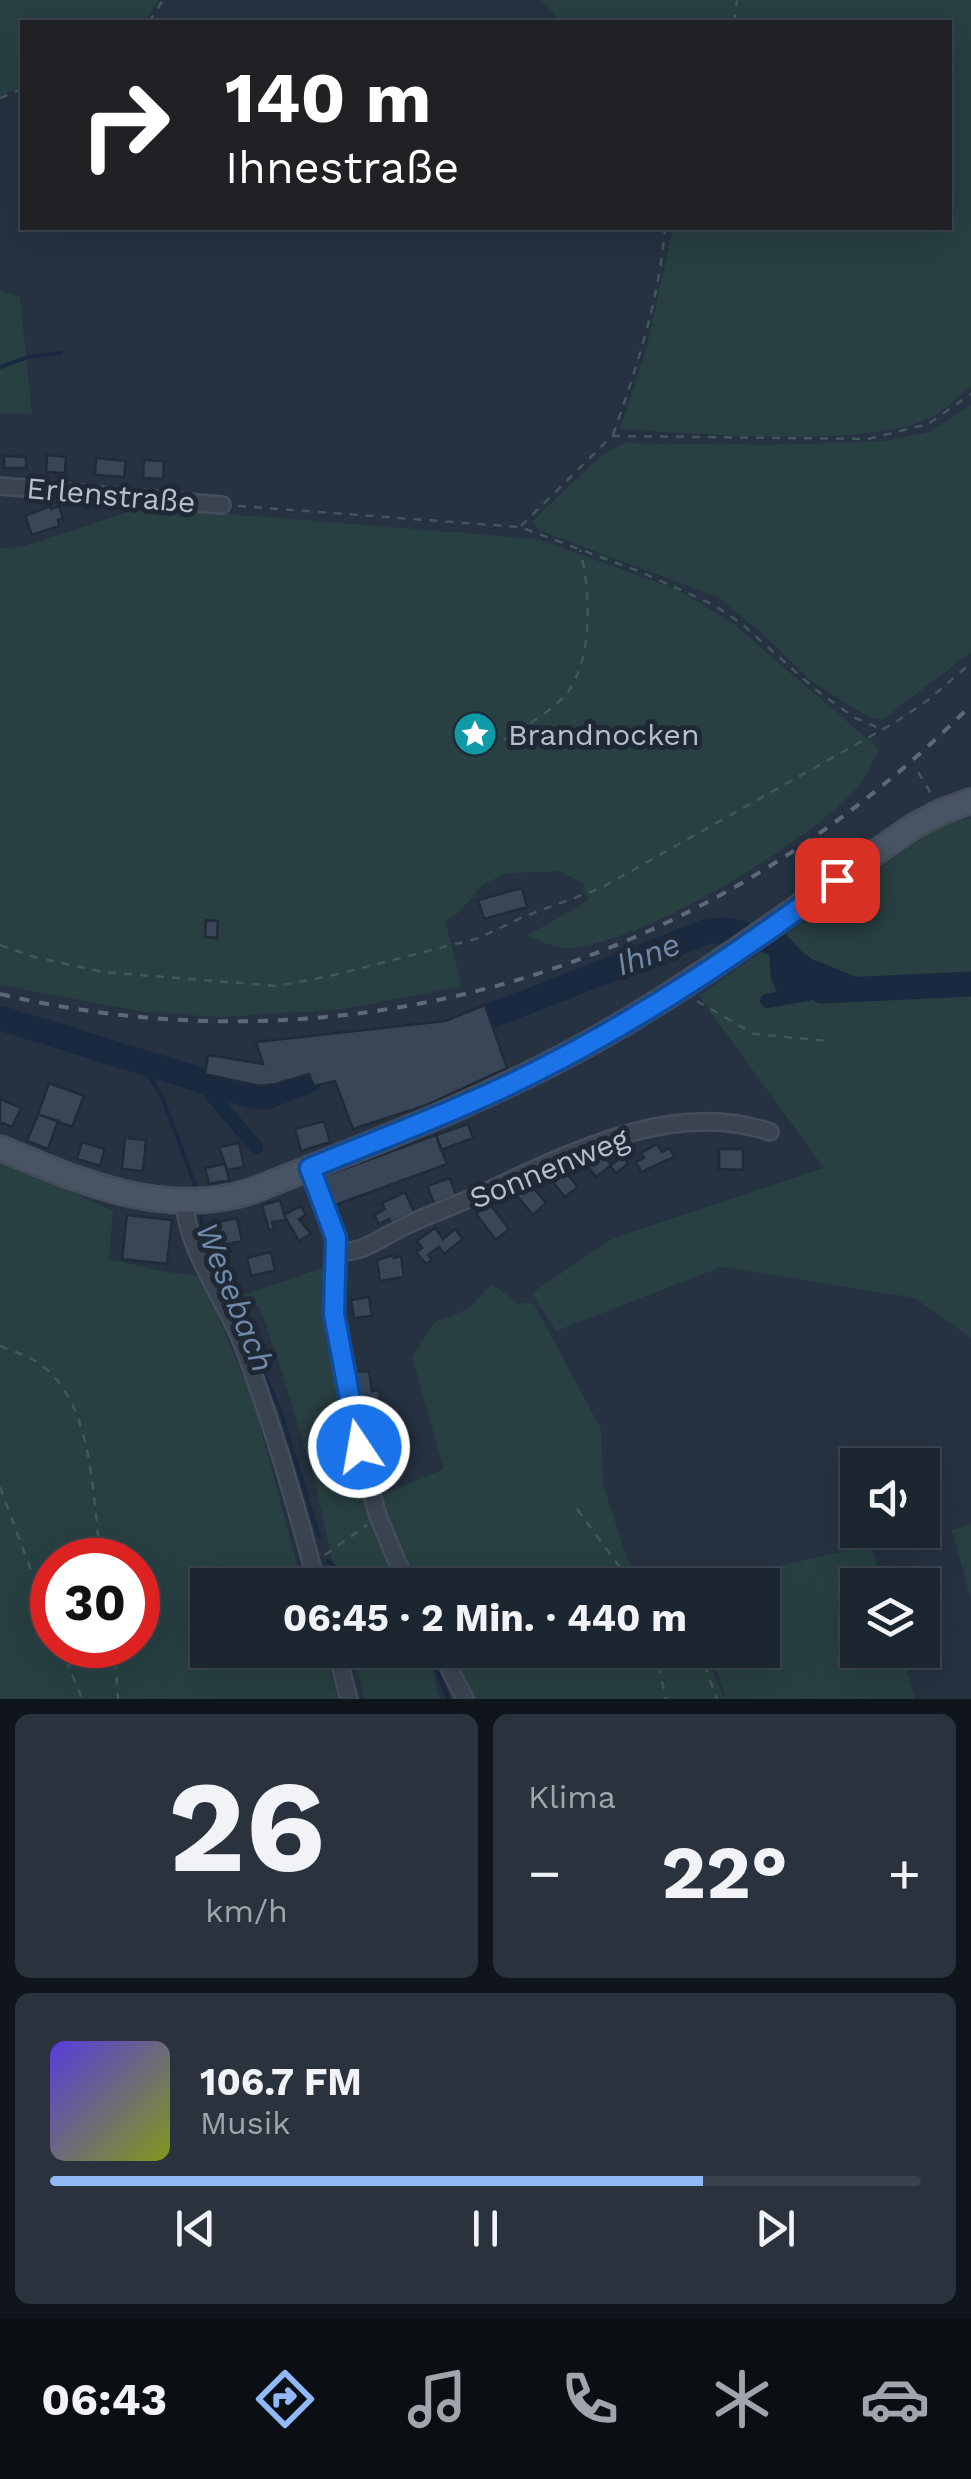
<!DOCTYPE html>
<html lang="de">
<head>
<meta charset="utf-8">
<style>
  :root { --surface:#1c2631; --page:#29323d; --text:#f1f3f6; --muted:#a0a5ab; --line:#3a434d; --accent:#90b9f7 }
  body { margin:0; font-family:"Work Sans",sans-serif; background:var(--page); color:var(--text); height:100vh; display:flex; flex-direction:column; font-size:38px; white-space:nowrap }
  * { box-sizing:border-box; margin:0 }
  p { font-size:32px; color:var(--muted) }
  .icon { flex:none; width:55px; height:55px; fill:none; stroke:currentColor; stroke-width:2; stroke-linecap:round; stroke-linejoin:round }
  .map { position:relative; height:1699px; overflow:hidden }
  .side { display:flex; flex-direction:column; gap:15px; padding:15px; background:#0f151b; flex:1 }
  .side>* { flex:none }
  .top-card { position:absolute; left:20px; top:20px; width:932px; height:210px; border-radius:0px; box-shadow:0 10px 40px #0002,0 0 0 2px var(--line); background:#202124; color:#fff; overflow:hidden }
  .tools { position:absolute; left:840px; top:1448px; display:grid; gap:20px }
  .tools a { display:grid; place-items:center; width:100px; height:100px; border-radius:0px; background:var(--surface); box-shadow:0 10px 40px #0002,0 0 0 2px var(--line); font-size:50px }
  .speed { position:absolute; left:30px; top:1538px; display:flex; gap:20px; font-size:50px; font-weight:700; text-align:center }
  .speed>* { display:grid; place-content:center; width:130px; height:130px; border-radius:50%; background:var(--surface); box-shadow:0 10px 40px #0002,0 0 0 2px var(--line); line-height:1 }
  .speed .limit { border:15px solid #d22; background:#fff; color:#111 }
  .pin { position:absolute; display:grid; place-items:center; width:85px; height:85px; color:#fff; margin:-42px; border-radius:20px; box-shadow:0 5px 15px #0006 }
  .me { position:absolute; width:110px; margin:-55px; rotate:348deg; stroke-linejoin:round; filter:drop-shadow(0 0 8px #0008) }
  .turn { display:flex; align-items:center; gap:35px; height:210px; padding:0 40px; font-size:45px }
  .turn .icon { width:130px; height:130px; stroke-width:2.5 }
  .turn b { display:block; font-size:70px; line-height:85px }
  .big { font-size:75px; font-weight:700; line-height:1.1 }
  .side .tile { flex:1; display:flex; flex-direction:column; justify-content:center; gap:15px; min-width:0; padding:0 35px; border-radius:15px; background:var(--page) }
  .side .dial { align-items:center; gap:0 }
  .dial b { font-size:130px; line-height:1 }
  .song { display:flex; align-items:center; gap:30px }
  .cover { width:120px; height:120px; border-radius:15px; background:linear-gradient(135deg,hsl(250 70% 55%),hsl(70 70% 35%)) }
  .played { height:10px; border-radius:5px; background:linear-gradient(90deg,var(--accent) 75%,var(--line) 75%) }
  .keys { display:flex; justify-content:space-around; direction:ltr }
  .heat { display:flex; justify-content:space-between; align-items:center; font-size:55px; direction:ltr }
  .side .tiles { flex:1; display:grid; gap:15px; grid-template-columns:1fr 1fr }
  .tile:last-child { grid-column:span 2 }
  .trip { position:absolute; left:190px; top:1568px; width:590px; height:100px; border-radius:0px; background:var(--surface); box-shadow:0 10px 40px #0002,0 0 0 2px var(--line); font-weight:700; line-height:100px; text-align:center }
  .menu { display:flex; height:160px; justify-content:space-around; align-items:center; background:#0b0f14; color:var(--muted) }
  .menu .icon { width:70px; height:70px }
  .menu .active { color:var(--accent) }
  .menu b { font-size:45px; color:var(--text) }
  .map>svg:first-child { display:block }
  .green { fill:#284042; fill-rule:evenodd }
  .water { fill:#192940 }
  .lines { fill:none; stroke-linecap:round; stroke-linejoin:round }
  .stream { stroke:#192940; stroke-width:4 }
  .canal { stroke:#192940; stroke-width:14 }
  .river { stroke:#192940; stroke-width:25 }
  .building { fill:#384657; stroke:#212b38; stroke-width:2.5 }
  .street-casing { stroke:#444d5a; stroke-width:20 }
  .secondary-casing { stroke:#444d5a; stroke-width:28 }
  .path { stroke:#41585a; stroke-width:2.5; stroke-dasharray:8 8; stroke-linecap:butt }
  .street { stroke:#3a4451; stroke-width:15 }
  .secondary { stroke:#485364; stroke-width:22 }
  .rail { stroke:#5d6878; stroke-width:4; stroke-dasharray:10 10; stroke-linecap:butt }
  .route-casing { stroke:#114b97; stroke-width:25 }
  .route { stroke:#1a73e8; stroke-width:18 }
  .labels { text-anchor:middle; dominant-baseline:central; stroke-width:10; stroke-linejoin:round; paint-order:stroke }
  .street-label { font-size:30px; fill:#b7bfcb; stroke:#1f2936 }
  .poi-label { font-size:30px; fill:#b7bfcb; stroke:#1f2936; text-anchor:start }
  .water-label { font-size:32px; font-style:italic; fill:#718aaa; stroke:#1f2936 }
</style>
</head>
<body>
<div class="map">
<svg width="971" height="1699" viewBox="0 0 971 1699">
  <rect width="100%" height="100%" fill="#263241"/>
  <path class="green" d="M0,0H159L144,22H22V87L0,96Z
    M541,0H971V387C959,396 947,408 934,416C873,450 694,433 620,429L647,347L673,228H950V22H562Z
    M0,290L20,297L32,414H0Z
    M971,404V652L882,720L867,716L812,682L766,637L718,597L541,531L532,522L599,457L624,443L772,445L885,441L932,431Z
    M143,507L537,539L676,589L730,621L879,749C873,760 868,773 861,783C815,840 643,943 570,948C557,949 539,940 526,936L588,901L583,883L559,871L507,873L484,884L457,914L445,921L462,986L344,1009L219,1017L138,1011L0,985V548L21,547Z
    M971,818V1338L915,1298L721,1267L556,1331L532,1293L612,1239L824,1168L699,996L938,826Z
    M0,1159L113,1211L109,1259L166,1272L201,1276L253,1400L298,1568L265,1585H208V1650H275L280,1663L325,1656L338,1699H0ZM52,1560H138V1645H52Z
    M325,1267C325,1372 368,1486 403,1585H338L316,1486L280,1366L260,1308L244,1295Z
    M492,1284L517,1303L534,1304L601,1429L603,1485L628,1561L651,1585H411L376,1497L444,1469L412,1357L435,1322L468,1309Z
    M971,1524V1601L952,1530Z
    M871,1545L882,1585H858V1650H901L915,1699H727L709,1650H762V1585H695Z
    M353,1650H427L440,1699H364Z
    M445,1650H703L725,1699H452Z"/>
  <path class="water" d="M785,939L812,959L856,977C845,985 796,990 778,994L771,979L769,950Z"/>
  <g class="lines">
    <path class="stream" d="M0,367L28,357L60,353
      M140,1060L162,1097L197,1190
      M200,1209L202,1228L281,1412L319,1537
      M328,1561L353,1585
      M429,1650L448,1699"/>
    <path class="canal" d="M767,1001L822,991
      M208,1083L211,1094L256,1147"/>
    <path class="river" d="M491,1016L708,931L728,930L778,944L822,991L971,984
      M0,1018L252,1096L267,1097L310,1080"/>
  </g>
  <path class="building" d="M47,455L66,457L65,473L46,472Z
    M4,456L26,457V468H4Z
    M96,458L126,461L124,477L95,475Z
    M144,460L164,461L163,479L143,478Z
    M50,506L51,509L59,506L63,518L58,520L59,526L32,535L25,516Z
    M522,888L527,907L484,919L478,900Z
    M206,920L218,921L217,938L205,937Z
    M485,1005L507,1068L427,1105L353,1129L335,1081L314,1086L309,1074L276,1084L259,1086L205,1074L208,1055L263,1064L256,1042L445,1021Z
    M49,1083L84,1096L72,1127L38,1114Z
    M0,1099L21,1108L12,1127L0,1122Z
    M38,1114L58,1121L48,1149L27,1141Z
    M324,1121L330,1142L301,1151L295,1129Z
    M468,1124L473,1138L441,1150L436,1135Z
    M436,1135L447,1164L330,1207L319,1178Z
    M125,1138L146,1140L143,1171L122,1169Z
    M82,1142L105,1149L100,1166L77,1159Z
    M239,1143L244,1167L227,1170L219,1147Z
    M657,1144L662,1152L669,1148L674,1157L641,1172L636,1162L644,1158L641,1153Z
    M719,1149H743V1170L719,1169Z
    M602,1152L611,1165L623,1156L628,1164L616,1173L610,1166L596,1177L586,1164Z
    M225,1164L229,1180L209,1184L205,1168Z
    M561,1166L578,1187L565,1197L548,1176Z
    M450,1178L456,1195L434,1203L427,1186Z
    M530,1184L546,1203L533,1215L517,1196Z
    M405,1192L414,1212L391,1223L389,1219L379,1224L374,1215L385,1209L382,1203Z
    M280,1200L286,1220L272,1222L274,1229L269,1230L262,1205Z
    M489,1203L509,1229L496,1240L476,1214Z
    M301,1206L306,1215L299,1219L311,1234L299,1241L284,1215Z
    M127,1215L172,1220L167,1264L122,1259Z
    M237,1218L242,1241L218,1246L213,1223Z
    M435,1228L443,1239L455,1229L463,1239L444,1254L439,1247L428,1255L432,1260L426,1264L416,1252L422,1248L417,1241Z
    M271,1252L275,1270L251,1276L247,1258Z
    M393,1255L394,1258L401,1256L404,1277L380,1281L377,1260Z
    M369,1297L372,1316L354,1318L351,1300Z
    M369,1371L372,1391L379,1390L381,1409L357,1412L355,1372Z
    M383,1429L386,1447L367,1451L364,1432Z"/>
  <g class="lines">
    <defs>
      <path id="street" d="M0,486L222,505
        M310,1168L336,1238L334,1314L359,1447L378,1516L407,1585
        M185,1202C184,1243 227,1304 242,1343C272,1422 296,1504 317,1585
        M336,1252C364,1254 383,1236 407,1225C432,1213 459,1204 485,1192C572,1152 674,1099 770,1132
        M336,1650L349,1699
        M440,1650L465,1699"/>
      <path id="secondary" d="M0,1148C81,1182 164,1219 252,1191C367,1145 484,1102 593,1041C706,978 807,899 914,826L941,812L971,801"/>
    </defs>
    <use href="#street" class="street-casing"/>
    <use href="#secondary" class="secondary-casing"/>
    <path class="path" d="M149,22L163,0
      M734,22L737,0
      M0,98L22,89
      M613,435C637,366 659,301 665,228
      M238,506L520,527L641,572L714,605L742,624L816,690L855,718L881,729
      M521,526L612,436L868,439L928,424L971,394
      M504,740C524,726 552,712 567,693C593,660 591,589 580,550
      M918,772L933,797
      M0,945L34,957L103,972L277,986L330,976L479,938L523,917L601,888L894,723L928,700L971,663
      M697,1001L754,1034L827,1041
      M0,1346C12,1351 26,1355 37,1362C95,1400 92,1499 101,1560
      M0,1487L52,1627
      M577,1509L633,1585
      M325,1555L367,1525
      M60,1645L82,1699
      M114,1645L118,1699
      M655,1650L666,1699
      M699,1650L717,1699"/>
    <use href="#street" class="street"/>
    <use href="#secondary" class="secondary"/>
    <path class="rail" d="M0,994C357,1078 715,964 971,705"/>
  </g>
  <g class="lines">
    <defs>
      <path id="route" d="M359,1447L334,1314L336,1238L310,1168C373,1142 438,1118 500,1089C620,1033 732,959 837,880"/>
    </defs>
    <use href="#route" class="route-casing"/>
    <use href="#route" class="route"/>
  </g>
  <defs>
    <symbol id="sight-disc" viewBox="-11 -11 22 22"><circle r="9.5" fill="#0f9aa8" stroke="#1f2936"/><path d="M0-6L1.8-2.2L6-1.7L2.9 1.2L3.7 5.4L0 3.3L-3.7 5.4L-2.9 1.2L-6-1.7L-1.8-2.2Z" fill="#fff"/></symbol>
  </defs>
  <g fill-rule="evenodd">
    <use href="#sight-disc" x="450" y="709" width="50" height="50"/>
  </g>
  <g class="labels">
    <g class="street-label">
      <text transform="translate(111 495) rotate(5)">Erlenstraße</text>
      <text transform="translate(549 1168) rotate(-22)">Sonnenweg</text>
    </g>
    <g class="poi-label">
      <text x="508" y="734">Brandnocken</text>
    </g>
    <g class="water-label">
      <text transform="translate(648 954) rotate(-21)">Ihne</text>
      <text transform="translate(235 1297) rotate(68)">Wesebach</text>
    </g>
  </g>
</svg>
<div class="tools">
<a><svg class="icon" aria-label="sound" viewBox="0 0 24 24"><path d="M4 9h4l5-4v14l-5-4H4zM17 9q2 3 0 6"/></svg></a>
<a><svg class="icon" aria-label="layers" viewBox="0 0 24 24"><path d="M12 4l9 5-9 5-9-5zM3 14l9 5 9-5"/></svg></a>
</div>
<div class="speed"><div class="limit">30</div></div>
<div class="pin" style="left:837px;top:880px;background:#d93025"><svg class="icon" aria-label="arrive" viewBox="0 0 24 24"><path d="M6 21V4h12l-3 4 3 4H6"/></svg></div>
<svg class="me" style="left:359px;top:1447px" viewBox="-20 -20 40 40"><circle r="17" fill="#1a73e8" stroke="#fff" stroke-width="3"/><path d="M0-11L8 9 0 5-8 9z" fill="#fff"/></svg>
<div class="trip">06:45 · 2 Min. · 440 m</div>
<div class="top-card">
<div class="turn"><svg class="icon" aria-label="right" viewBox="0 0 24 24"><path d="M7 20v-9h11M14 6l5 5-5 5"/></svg><div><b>140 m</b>Ihnestraße</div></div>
</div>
</div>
<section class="side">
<div class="tiles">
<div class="tile dial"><b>26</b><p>km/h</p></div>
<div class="tile"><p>Klima</p>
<div class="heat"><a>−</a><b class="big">22°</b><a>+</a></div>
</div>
<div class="tile">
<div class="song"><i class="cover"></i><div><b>106.7 FM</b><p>Musik</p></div></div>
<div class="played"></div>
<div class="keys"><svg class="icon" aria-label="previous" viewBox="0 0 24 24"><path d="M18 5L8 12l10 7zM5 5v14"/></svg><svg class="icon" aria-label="pause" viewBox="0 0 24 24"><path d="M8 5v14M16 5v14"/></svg><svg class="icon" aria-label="next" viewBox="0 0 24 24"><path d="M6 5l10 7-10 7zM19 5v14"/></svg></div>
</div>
</div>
</section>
<nav class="menu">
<b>06:43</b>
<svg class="icon active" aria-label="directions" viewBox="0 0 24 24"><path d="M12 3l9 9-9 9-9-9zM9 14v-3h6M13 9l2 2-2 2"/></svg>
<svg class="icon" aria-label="music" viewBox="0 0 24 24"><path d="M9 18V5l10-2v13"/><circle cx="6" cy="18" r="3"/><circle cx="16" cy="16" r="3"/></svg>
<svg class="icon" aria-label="phone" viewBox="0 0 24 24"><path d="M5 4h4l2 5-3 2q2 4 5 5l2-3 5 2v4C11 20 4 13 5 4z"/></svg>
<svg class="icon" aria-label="climate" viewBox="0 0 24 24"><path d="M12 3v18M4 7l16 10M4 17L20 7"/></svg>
<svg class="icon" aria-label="car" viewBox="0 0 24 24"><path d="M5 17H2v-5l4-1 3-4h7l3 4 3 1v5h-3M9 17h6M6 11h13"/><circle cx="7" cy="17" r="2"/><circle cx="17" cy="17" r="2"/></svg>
</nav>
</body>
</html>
